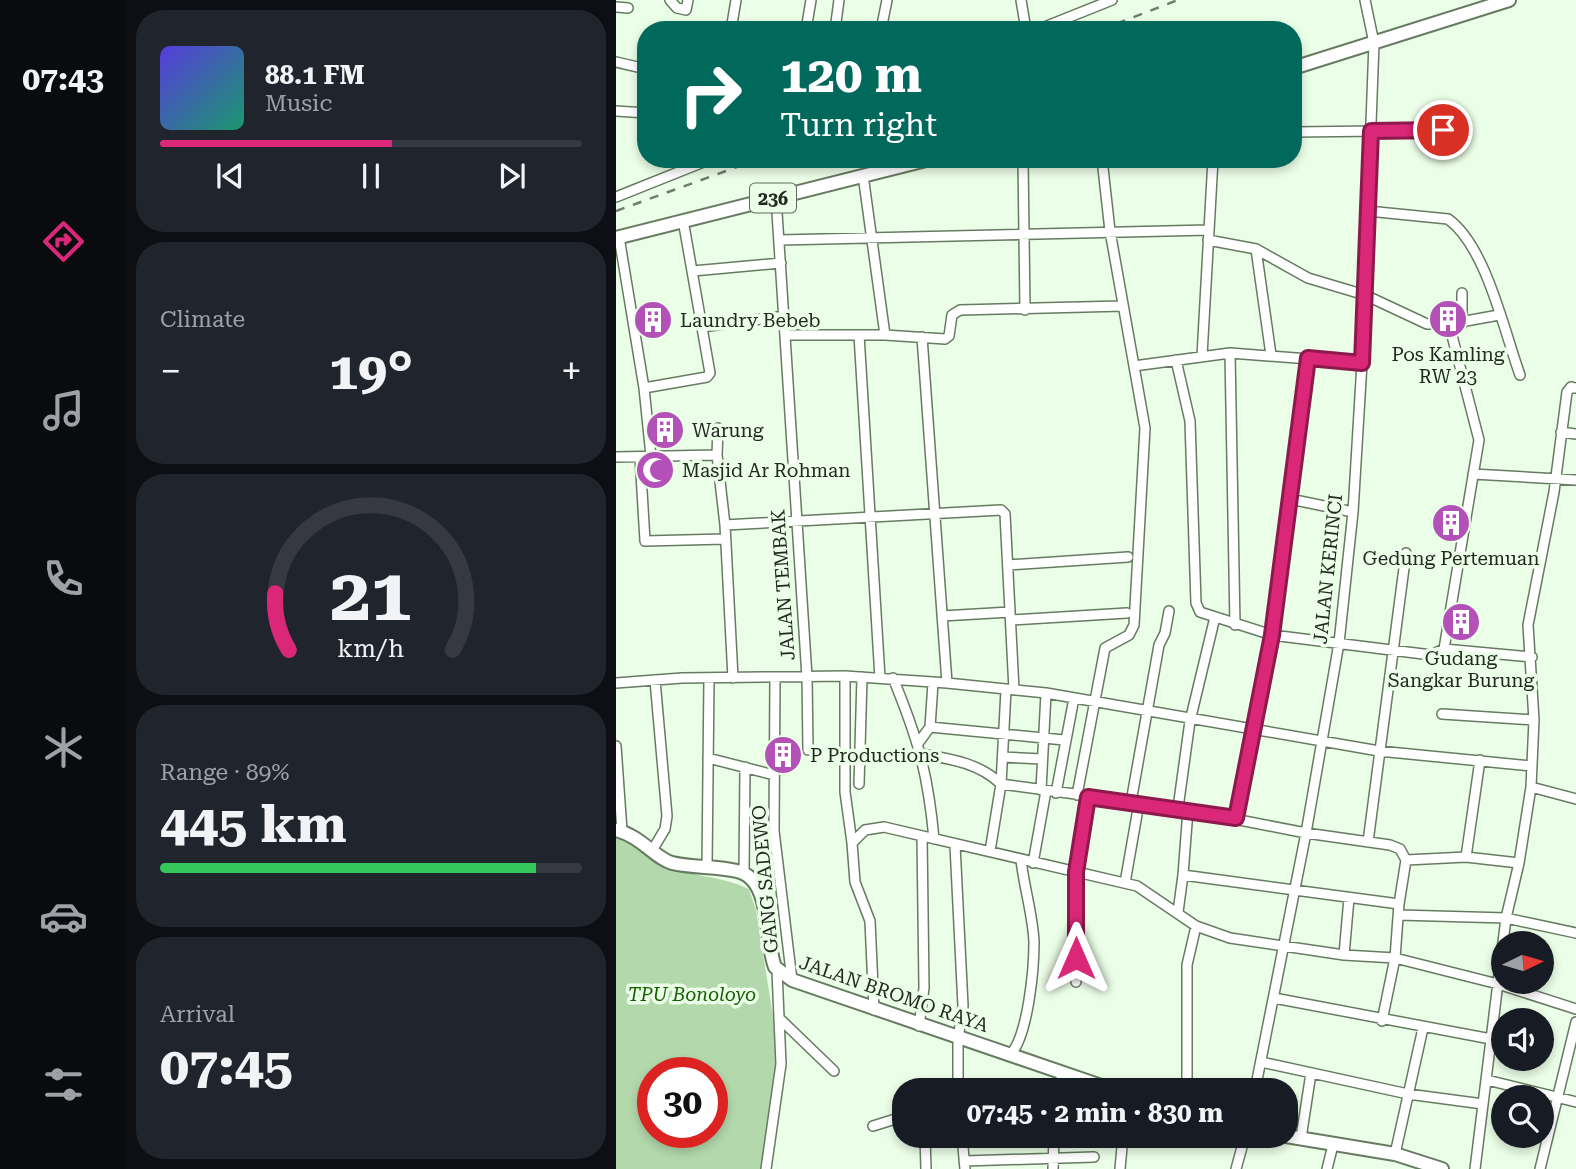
<!DOCTYPE html>
<html lang="en">
<head>
<meta charset="utf-8">
<style>
  :root { --surface:#171b24; --page:#20242c; --text:#f1f3f6; --muted:#9ea1a6; --line:#363941; --accent:#db2777 }
  body { margin:0; font-family:"Roboto Serif",serif; background:var(--page); color:var(--text); height:100vh; display:flex; flex-direction:column; font-size:26px; white-space:nowrap }
  * { box-sizing:border-box; margin:0 }
  p { font-size:23px; color:var(--muted) }
  .icon { flex:none; width:38px; height:38px; fill:none; stroke:currentColor; stroke-width:2; stroke-linecap:round; stroke-linejoin:round }
  .map { position:relative; flex:1; overflow:hidden }
  .details { display:flex; flex-direction:column; gap:10px; padding:10px; background:#0d0f14; width:490px }
  .details>* { flex:none }
  .hud { position:absolute; left:21px; top:21px; width:665px; height:147px; border-radius:28px; box-shadow:0 4px 10px #0003; background:#00695c; color:#fff; overflow:hidden }
  .needle { width:46px; rotate:85deg }
  .tools { position:absolute; left:875px; top:931px; display:grid; gap:14px }
  .tools a { display:grid; place-items:center; width:63px; height:63px; border-radius:50%; background:var(--surface); box-shadow:0 4px 10px #0003; font-size:35px }
  .speed { position:absolute; left:21px; top:1057px; display:flex; gap:14px; font-size:35px; font-weight:700; text-align:center }
  .speed>* { display:grid; place-content:center; width:91px; height:91px; border-radius:50%; background:var(--surface); box-shadow:0 4px 10px #0003; line-height:1 }
  .speed .limit { border:10px solid #d22; background:#fff; color:#111 }
  .pin { position:absolute; display:grid; place-items:center; width:60px; height:60px; color:#fff; margin:-30px; border:4px solid #fff; border-radius:50%; box-shadow:0 2px 7px #0007 }
  .me { position:absolute; width:77px; margin:-38px; rotate:0deg; stroke-linejoin:round; filter:drop-shadow(0 0 5px #0008) }
  .turn { display:flex; align-items:center; gap:24px; height:147px; padding:0 28px; font-size:32px }
  .turn .icon { width:91px; height:91px; stroke-width:2.5 }
  .turn b { display:block; font-size:49px; line-height:60px }
  .big { font-size:52px; font-weight:700; line-height:1.1 }
  .details .tile { flex:1; display:flex; flex-direction:column; justify-content:center; gap:10px; min-width:0; padding:0 24px; border-radius:28px; background:var(--page) }
  .details .dial { align-items:center; gap:0 }
  .dial svg { height:182px; overflow:visible; fill:none; stroke:var(--line); stroke-width:7; stroke-linecap:round; text-anchor:middle }
  .dial text { fill:var(--text); stroke:none }
  .song { display:flex; align-items:center; gap:21px }
  .cover { width:84px; height:84px; border-radius:10px; background:linear-gradient(135deg,hsl(250 70% 55%),hsl(160 70% 35%)) }
  .played { height:7px; border-radius:4px; background:linear-gradient(90deg,var(--accent) 55%,var(--line) 55%) }
  .keys { display:flex; justify-content:space-around; direction:ltr }
  .heat { display:flex; justify-content:space-between; align-items:center; font-size:38px; direction:ltr }
  .charge { height:10px; border-radius:5px; background:linear-gradient(90deg,#34c759 89%,var(--line) 0) }
  .trip { position:absolute; left:276px; top:1078px; width:406px; height:70px; border-radius:28px; background:var(--surface); box-shadow:0 4px 10px #0003; font-weight:700; line-height:70px; text-align:center }
  main { display:flex; flex:1; min-height:0 }
  .menu { display:flex; flex-direction:column; width:126px; justify-content:space-around; align-items:center; background:#090b0e; color:var(--muted) }
  .menu .icon { width:49px; height:49px }
  .menu .selected { color:var(--accent) }
  .menu b { font-size:32px; color:var(--text) }
  .map>svg:first-child { display:block }
  .green { fill:#b3d8ac; fill-rule:evenodd }
  .lines { fill:none; stroke-linecap:round; stroke-linejoin:round }
  .minor-casing { stroke:#667b61; stroke-width:12 }
  .major-casing { stroke:#667b61; stroke-width:16 }
  .minor { stroke:#fff; stroke-width:9 }
  .major { stroke:#fff; stroke-width:12 }
  .rail { stroke:#6f7c6d; stroke-width:2.5; stroke-dasharray:9 9; stroke-linecap:butt }
  .route-casing { stroke:#8e194d; stroke-width:18 }
  .route { stroke:#db2777; stroke-width:12 }
  .labels { text-anchor:middle; dominant-baseline:central; stroke-width:7; stroke-linejoin:round; paint-order:stroke }
  .shield { fill:#ebfee7; stroke:#5e6a5c; stroke-width:2 }
  .shield-label { font-size:18px; font-weight:bold; fill:#212a20 }
  .poi-label { font-size:19px; fill:#212a20; stroke:#ebfee7; text-anchor:start }
  .street-label { font-size:19px; fill:#212a20; stroke:#ebfee7 }
  .park-label { font-size:19px; font-style:italic; fill:#165f01; stroke:#ebfee7 }
</style>
</head>
<body>
<main>
<nav class="menu">
<b>07:43</b>
<svg class="icon selected" aria-label="directions" viewBox="0 0 24 24"><path d="M12 3l9 9-9 9-9-9zM9 14v-3h6M13 9l2 2-2 2"/></svg>
<svg class="icon" aria-label="music" viewBox="0 0 24 24"><path d="M9 18V5l10-2v13"/><circle cx="6" cy="18" r="3"/><circle cx="16" cy="16" r="3"/></svg>
<svg class="icon" aria-label="phone" viewBox="0 0 24 24"><path d="M5 4h4l2 5-3 2q2 4 5 5l2-3 5 2v4C11 20 4 13 5 4z"/></svg>
<svg class="icon" aria-label="climate" viewBox="0 0 24 24"><path d="M12 3v18M4 7l16 10M4 17L20 7"/></svg>
<svg class="icon" aria-label="car" viewBox="0 0 24 24"><path d="M5 17H2v-5l4-1 3-4h7l3 4 3 1v5h-3M9 17h6M6 11h13"/><circle cx="7" cy="17" r="2"/><circle cx="17" cy="17" r="2"/></svg>
<svg class="icon" aria-label="filters" viewBox="0 0 24 24"><path d="M4 7h16M4 17h16"/><circle cx="9" cy="7" r="2"/><circle cx="15" cy="17" r="2"/></svg>
</nav>
<section class="details">
<div class="tile">
<div class="song"><i class="cover"></i><div><b>88.1 FM</b><p>Music</p></div></div>
<div class="played"></div>
<div class="keys"><svg class="icon" aria-label="previous" viewBox="0 0 24 24"><path d="M18 5L8 12l10 7zM5 5v14"/></svg><svg class="icon" aria-label="pause" viewBox="0 0 24 24"><path d="M8 5v14M16 5v14"/></svg><svg class="icon" aria-label="next" viewBox="0 0 24 24"><path d="M6 5l10 7-10 7zM19 5v14"/></svg></div>
</div>
<div class="tile"><p>Climate</p>
<div class="heat"><a>−</a><b class="big">19°</b><a>+</a></div>
</div>
<div class="tile dial"><svg viewBox="0 0 100 80">
<path d="M14 69A42 42 0 1 1 86 69"/>
<path d="M14 69A42 42 0 0 1 8 44" stroke="#db2777"/>
<text x="50" y="56" font-size="32" font-weight="700">21</text>
<text x="50" y="72" font-size="11">km/h</text>
</svg></div>
<div class="tile"><p>Range · 89%</p><b class="big">445 km</b><div class="charge"></div></div>
<div class="tile"><p>Arrival</p><b class="big">07:45</b></div>
</section>
<div class="map">
<svg width="960" height="1169" viewBox="0 0 960 1169">
  <rect width="100%" height="100%" fill="#ebfee7"/>
  <path class="green" d="M0,838C27,843 36,863 58,869C83,877 108,877 133,889L140,910L160,1035L159,1088L150,1169H0ZM37,1073H96V1132H37Z"/>
  <g class="lines">
    <defs>
      <path id="minor" d="M54,0L61,8L70,10L72,0
        M405,0L410,30
        M0,7L12,8
        M115,30L120,0
        M190,30L195,0
        M219,30L223,0
        M265,30L271,0
        M421,30L496,0
        M0,62L30,69
        M0,111L30,113
        M677,132L851,130
        M407,159L409,310
        M247,175L269,335
        M0,197L95,159
        M160,197L191,677L192,750
        M752,211L832,219C870,246 888,331 904,375
        M3,237L28,388L35,456
        M164,240L593,230
        M592,240L640,249L692,278L749,295L811,324H833L863,440L828,649
        M640,249L655,355
        M77,271L165,263
        M833,324L883,315
        M846,324V293
        M86,327L168,316
        M169,335H269L329,339L333,336L336,315L344,310L507,306
        M243,335L264,678
        M306,337L331,683
        M614,353L619,625
        M586,356L597,159
        M560,360L574,421L580,603L584,612L656,635L815,655L828,649L916,657
        M518,366L614,353L746,363
        M28,388L91,377L94,373L67,220
        M960,388L955,387L951,392L938,492L912,625L918,720L915,787L960,799
        M945,432L960,434
        M101,455L109,525
        M0,457L101,455L102,428
        M24,457L29,541L109,539
        M857,474L960,480
        M674,499L737,512
        M392,565L512,557
        M326,616L394,612
        M395,620L511,613
        M229,676V792L236,843
        M117,678L109,525L385,510L389,514L398,690
        M159,678L158,831L176,980
        M277,678C302,739 312,773 318,839
        M0,683L66,678L229,676L331,683L430,693L763,751L915,766
        M826,714L918,720
        M314,727L317,683
        M303,742L314,727L448,740
        M0,746L6,831
        M306,754C335,759 363,763 385,784L562,808L690,833L774,845L784,849L790,860L850,857L903,863
        M387,757L426,759
        M92,758L158,775
        M243,784L246,677
        M425,790L430,693
        M440,793L458,698
        M461,795L489,648L513,635L518,625L529,428L494,231L486,159
        M515,802L543,645L549,633L553,611
        M562,808L574,721L599,617
        M619,818L656,635L692,358
        M752,842L790,553
        M339,845L347,1006L342,1039V1090
        M37,849L49,829L51,816L39,680
        M374,851L385,784L390,690
        M850,857L864,760
        M417,863L430,791
        M91,867L93,678
        M128,873L129,767
        M567,875L572,810
        M509,883L523,803
        M562,912L567,875L783,904L790,860
        M783,915L890,918L960,933
        M728,955L733,898
        M460,982V872L472,797
        M658,998L875,1039
        M258,1010L254,921L239,882L236,843L249,830L268,827L521,886L580,926L614,938L728,955L779,958L783,904
        M163,1018L218,1071
        M766,1021L779,958L882,984L960,1009
        M303,1026L308,988L306,836
        M395,1054C412,1034 418,970 418,942C417,916 408,887 405,860
        M645,1062L792,1094L867,1104
        M871,1080L960,1102
        M440,1090L448,1072
        M571,1090V965L580,926
        M639,1090L690,833L723,643L737,512L746,363L758,43L749,0
        M257,1126L289,1116
        M309,1136L310,1169
        M346,1136L349,1169
        M685,1138L695,1073
        M779,1154L807,1028
        M348,1161L478,1157
        M150,1169L165,1064L161,971
        M437,1169L438,1136
        M504,1169L507,1136
        M620,1169L629,1136
        M711,1169L717,1145
        M859,1169L890,918L903,863L915,787
        M924,1169L960,1022"/>
      <path id="major" d="M677,68L893,0
        M0,238L314,159
        M0,830C25,836 40,859 56,863C77,868 100,866 121,871C157,879 148,940 159,967L176,980L497,1090
        M670,1136L779,1154L826,1169"/>
    </defs>
    <use href="#minor" class="minor-casing"/>
    <use href="#major" class="major-casing"/>
    <use href="#minor" class="minor"/>
    <use href="#major" class="major"/>
    <path class="rail" d="M484,30L562,0
      M0,211L143,159"/>
  </g>
  <g class="lines">
    <defs>
      <path id="route" d="M460,958V872L472,797L620,818L656,635L692,358L746,363L755,131L827,130"/>
    </defs>
    <use href="#route" class="route-casing"/>
    <use href="#route" class="route"/>
  </g>
  <defs>
    <symbol id="building-disc" viewBox="-11 -11 22 22"><circle r="9.5" fill="#b351b8" stroke="#ebfee7"/><path d="M-4-6H4V6H1V3H-1V6H-4ZM-2.5-4.3h1.7v1.8h-1.7ZM.8-4.3h1.7v1.8H.8ZM-2.5-1h1.7V.8h-1.7ZM.8-1h1.7V.8H.8Z" fill="#fff"/></symbol>
    <symbol id="mosque-disc" viewBox="-11 -11 22 22"><circle r="9.5" fill="#b351b8" stroke="#ebfee7"/><path d="M3.5-4.9A6 6 0 1 0 3.5 4.9A5 5 0 1 1 3.5-4.9Z" fill="#fff"/></symbol>
  </defs>
  <g fill-rule="evenodd">
    <use href="#building-disc" x="810" y="297" width="44" height="44"/>
    <use href="#building-disc" x="15" y="298" width="44" height="44"/>
    <use href="#building-disc" x="27" y="408" width="44" height="44"/>
    <use href="#mosque-disc" x="17" y="448" width="44" height="44"/>
    <use href="#building-disc" x="813" y="501" width="44" height="44"/>
    <use href="#building-disc" x="823" y="600" width="44" height="44"/>
    <use href="#building-disc" x="145" y="733" width="44" height="44"/>
  </g>
  <g class="labels">
    <rect class="shield" x="134" y="183.5" width="46" height="29" rx="5"/>
    <g class="shield-label">
      <text x="157" y="198">236</text>
    </g>
    <g class="poi-label">
      <text x="64" y="320">Laundry Bebeb</text>
      <text x="832" y="354" text-anchor="middle">Pos Kamling<tspan x="832" dy="22">RW 23</tspan></text>
      <text x="76" y="430">Warung</text>
      <text x="66" y="470">Masjid Ar Rohman</text>
      <text x="835" y="558" text-anchor="middle">Gedung Pertemuan</text>
      <text x="845" y="658" text-anchor="middle">Gudang<tspan x="845" dy="22">Sangkar Burung</tspan></text>
      <text x="194" y="755">P Productions</text>
    </g>
    <g class="street-label">
      <text transform="translate(712 569) rotate(-84)">JALAN KERINCI</text>
      <text transform="translate(167 585) rotate(-94)">JALAN TEMBAK</text>
      <text transform="translate(149 879) rotate(-95)">GANG SADEWO</text>
      <text transform="translate(278 994) rotate(19)">JALAN BROMO RAYA</text>
    </g>
    <g class="park-label">
      <text x="76" y="994">TPU Bonoloyo</text>
    </g>
  </g>
</svg>
<div class="tools">
<a><svg class="needle" viewBox="-14 -14 28 28"><path d="M0-13l5 13h-10z" fill="#e53935"/><path d="M0 13l5-13h-10z" fill="#9ea1a6"/></svg></a>
<a><svg class="icon" aria-label="sound" viewBox="0 0 24 24"><path d="M4 9h4l5-4v14l-5-4H4zM17 9q2 3 0 6"/></svg></a>
<a><svg class="icon" aria-label="search" viewBox="0 0 24 24"><circle cx="10" cy="10" r="6"/><path d="M15 15l6 6"/></svg></a>
</div>
<div class="speed"><div class="limit">30</div></div>
<div class="pin" style="left:827px;top:130px;background:#d93025"><svg class="icon" aria-label="arrive" viewBox="0 0 24 24"><path d="M6 21V4h12l-3 4 3 4H6"/></svg></div>
<svg class="me" style="left:460px;top:958px" viewBox="-20 -20 40 40"><path d="M0-17L14 15 0 8-14 15z" fill="#db2777" stroke="#fff" stroke-width="4"/></svg>
<div class="trip">07:45 · 2 min · 830 m</div>
<div class="hud">
<div class="turn"><svg class="icon" aria-label="right" viewBox="0 0 24 24"><path d="M7 20v-9h11M14 6l5 5-5 5"/></svg><div><b>120 m</b>Turn right</div></div>
</div>
</div>
</main>
</body>
</html>
